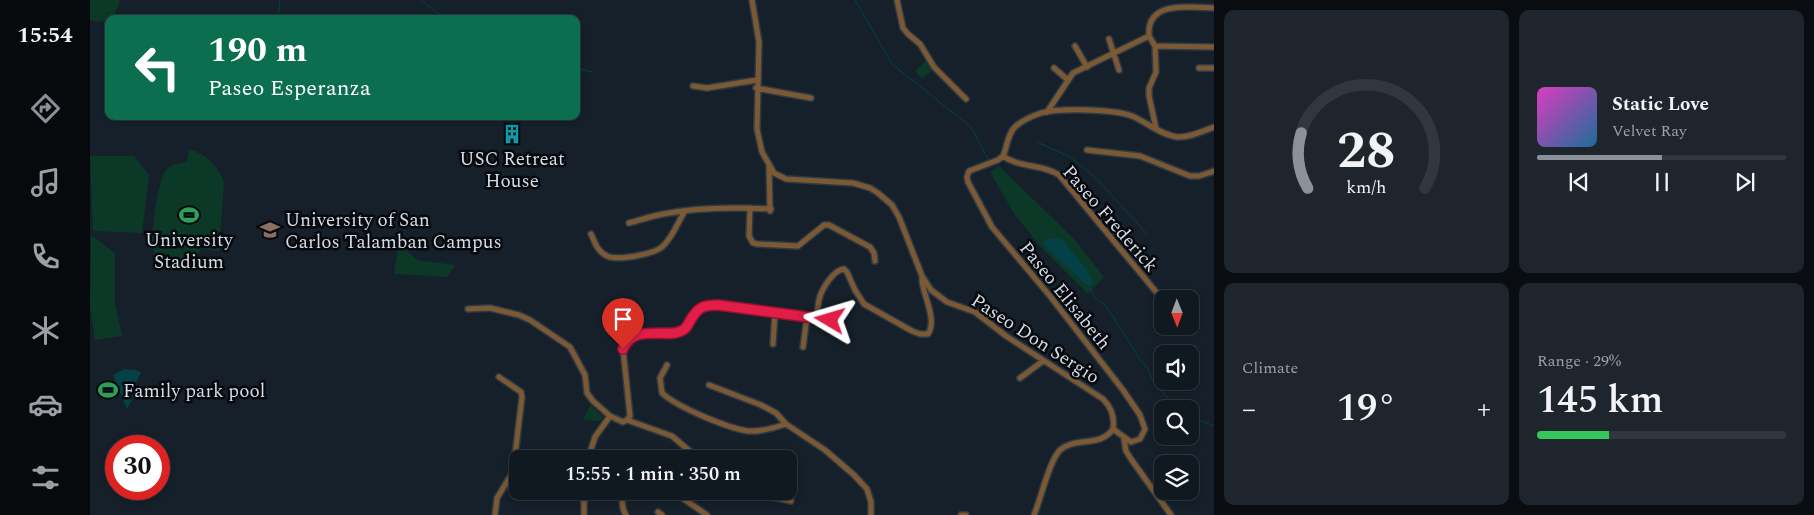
<!DOCTYPE html>
<html lang="en">
<head>
<meta charset="utf-8">
<style>
  body { margin:0; font-family:Spectral,serif; background:#1e252d; color:#f1f3f6; height:100vh; display:flex; flex-direction:column; font-size:19px; white-space:nowrap }
  * { box-sizing:border-box; margin:0 }
  p { font-size:16px; color:#9ca0a5 }
  .icon { flex:none; width:28px; height:28px; fill:none; stroke:currentColor; stroke-width:2; stroke-linecap:round; stroke-linejoin:round }
  .map { position:relative; flex:1; overflow:hidden }
  .drawer { display:flex; flex-direction:column; gap:10px; padding:10px; background:#090d12; width:600px }
  .drawer>* { flex:none }
  .hud { position:absolute; left:15px; top:15px; width:475px; height:105px; border-radius:10px; box-shadow:0 2px 8px #0003,0 0 0 1px #30373e; background:#0b6e4f; color:#fff; overflow:hidden }
  .needle { width:32px; rotate:179deg }
  .tools { position:absolute; left:1064px; top:290px; display:grid; gap:10px }
  .tools a { display:grid; place-items:center; width:45px; height:45px; border-radius:10px; background:#101820; box-shadow:0 2px 8px #0003,0 0 0 1px #30373e; font-size:25px }
  .speed { position:absolute; left:15px; top:435px; display:flex; gap:10px; font-size:25px; font-weight:700; text-align:center }
  .speed>* { display:grid; place-content:center; width:65px; height:65px; border-radius:50%; background:#101820; box-shadow:0 2px 8px #0003,0 0 0 1px #30373e; line-height:1 }
  .speed .limit { border:8px solid #d22; background:#fff; color:#111 }
  .pin { position:absolute; display:grid; place-items:center; width:42px; height:42px; color:#fff; margin:-51px -21px; border-radius:50% 50% 50% 0; rotate:-45deg; box-shadow:0 0 5px #0007 }
  .pin .icon { rotate:45deg }
  .me { position:absolute; width:55px; margin:-28px; rotate:277deg; stroke-linejoin:round; filter:drop-shadow(0 0 4px #0008) }
  .turn { display:flex; align-items:center; gap:18px; height:105px; padding:0 20px; font-size:22px }
  .turn .icon { width:65px; height:65px; stroke-width:2.5 }
  .turn b { display:block; font-size:35px; line-height:42px }
  .big { font-size:38px; font-weight:600; line-height:1.1 }
  .drawer .tile { flex:1; display:flex; flex-direction:column; justify-content:center; gap:8px; min-width:0; padding:0 18px; border-radius:10px; background:#1e252d }
  .drawer .dial { align-items:center; gap:0 }
  .dial svg { height:130px; overflow:visible; fill:none; stroke:#30373e; stroke-width:7; stroke-linecap:round; text-anchor:middle }
  .dial text { fill:#f1f3f6; stroke:none }
  .song { display:flex; align-items:center; gap:15px }
  .cover { width:60px; height:60px; border-radius:8px; background:linear-gradient(135deg,hsl(310 70% 55%),hsl(200 70% 35%)) }
  .played { height:5px; border-radius:2px; background:linear-gradient(90deg,#8c9099 50%,#30373e 50%) }
  .keys { display:flex; justify-content:space-around; direction:ltr }
  .heat { display:flex; justify-content:space-between; align-items:center; font-size:28px; direction:ltr }
  .charge { height:8px; border-radius:4px; background:linear-gradient(90deg,#34c759 29%,#30373e 0) }
  .drawer .tiles { flex:1; display:grid; gap:10px; grid-template-columns:repeat(2,1fr) }
  .trip { position:absolute; left:419px; top:450px; width:288px; height:50px; border-radius:10px; background:#101820; box-shadow:0 2px 8px #0003,0 0 0 1px #30373e; font-weight:600; line-height:50px; text-align:center }
  main { display:flex; flex:1; min-height:0 }
  .tab-bar { display:flex; flex-direction:column; width:90px; justify-content:space-around; align-items:center; background:#060a0d; color:#9ca0a5 }
  .tab-bar .icon { width:35px; height:35px }
  .tab-bar .on { color:#8c9099 }
  .tab-bar b { font-size:22px; color:#f1f3f6 }
  .map>svg:first-child { display:block }
</style>
</head>
<body>
<main>
<nav class="tab-bar">
<b>15:54</b>
<svg class="icon on" aria-label="directions" viewBox="0 0 24 24"><path d="M12 3l9 9-9 9-9-9zM9 14v-3h6M13 9l2 2-2 2"/></svg>
<svg class="icon" aria-label="music" viewBox="0 0 24 24"><path d="M9 18V5l10-2v13"/><circle cx="6" cy="18" r="3"/><circle cx="16" cy="16" r="3"/></svg>
<svg class="icon" aria-label="phone" viewBox="0 0 24 24"><path d="M5 4h4l2 5-3 2q2 4 5 5l2-3 5 2v4C11 20 4 13 5 4z"/></svg>
<svg class="icon" aria-label="climate" viewBox="0 0 24 24"><path d="M12 3v18M4 7l16 10M4 17L20 7"/></svg>
<svg class="icon" aria-label="car" viewBox="0 0 24 24"><path d="M5 17H2v-5l4-1 3-4h7l3 4 3 1v5h-3M9 17h6M6 11h13"/><circle cx="7" cy="17" r="2"/><circle cx="17" cy="17" r="2"/></svg>
<svg class="icon" aria-label="filters" viewBox="0 0 24 24"><path d="M4 7h16M4 17h16"/><circle cx="9" cy="7" r="2"/><circle cx="15" cy="17" r="2"/></svg>
</nav>
<div class="map">
<svg width="1124" height="515" viewBox="0 0 1124 515">
  <rect width="100%" height="100%" fill="#15202a"/>
  <path fill="#0c3828" d="M0,0h29l1,2 -8,17h-3v2l-10,1 -9,-2z
    M836,61l7,8 -11,10 -7,-8z
    M99,149c17,5 29,16 35,33l-5,69 -18,-2c-10,22 -42,27 -48,0 -3,-11 5,-71 13,-79 6,-6 13,-7 21,-8z
    M0,156h44l15,19 -7,58 -49,-2z
    M909,166l75,73 30,38 -16,17 -48,-48 -25,-31 -24,-41v-3z
    M311,231l3,17 13,12 38,5 -8,12 -53,-3z
    M1,235l24,18v50l7,33 -27,4 -5,-32z
    M500,405l13,12 -3,4 -17,-1z"/>
  <path fill="#044147" d="M962,238c3,0 6,0 8,1 6,2 7,8 11,12 6,7 23,24 21,33l-3,2 -6,-4 -39,-37v-4z
    M34,369l12,1 5,2 -6,13 -3,15 -5,9 -14,-34z"/>
  <g fill="none" stroke-linecap="round" stroke-linejoin="round">
    <path stroke="#044147" stroke-width="1" d="M331,0l24,19
      M765,0l37,64 79,63 18,34
      M188,19l2,-19
      M486,68l16,4
      M947,142l33,15 26,21 51,56
      M999,286l6,12 9,6 8,11 29,46 7,7 3,10 22,26 7,5
      M1100,416l24,10"/>
    <defs>
      <path id="minor" d="M662,0l7,42 -2,87 5,23 12,21 12,6 67,4 17,5 8,5 14,12 7,12 23,59 9,14 16,12 28,10 31,24 97,63c9,9 12,18 10,30
        M807,0l6,28 5,6 12,10 14,23 32,32
        M1059,36c-3,-36 41,-29 65,-28
        M1059,36l6,10 59,1
        M1019,39l10,31
        M985,46l12,21
        M1065,46l1,26 -7,16v8l7,32
        M964,68l14,12
        M1109,68h15
        M603,86l14,2 50,-8
        M666,88l55,10
        M957,112l26,-39 76,-37
        M997,150l53,6 50,20h9l15,-5
        M913,156l-5,4 -29,11 -2,6 1,5 24,45 58,69 73,94 17,25 5,14 -5,10 -9,3 -18,-13
        M913,156c4,-8 4,-20 11,-28 6,-6 18,-12 27,-15 19,-5 72,-4 91,3 14,6 29,19 45,21 12,1 26,-6 37,-10
        M913,156c16,12 40,8 56,19l103,124
        M679,167l1,44
        M660,208l-1,28 4,7 5,1 40,2 26,-21h5l41,22 4,6 1,8
        M539,223c11,-3 23,-7 34,-9 35,-7 72,-7 108,-5
        M501,234c4,9 7,18 16,22 11,5 50,-2 57,-11 9,-9 14,-23 21,-34
        M378,309l22,-1 29,7 11,5 40,27 15,28 2,18 6,8 17,15 13,6 4,-2 45,16 27,23
        M727,317c0,-5 1,-11 2,-17 2,-10 14,-30 25,-31l3,3 8,18 9,14 48,27 8,3h8c10,-15 -6,-40 -6,-55
        M683,344l2,-31
        M713,347l4,-30
        M577,365l-7,13 2,15c15,14 65,35 86,38 13,1 26,-3 38,-7
        M930,378l23,-17
        M619,385l52,20 15,8 10,11 39,26 29,25 13,14 4,13v13
        M537,420l3,-4 -7,-67c11,-27 45,-9 60,-19 4,-2 5,-6 7,-9 8,-14 13,-16 28,-16l112,14
        M1034,439l2,12 5,8 40,56
        M498,459l7,-22 15,-21
        M494,491v24
        M535,491c-4,9 -4,16 1,24
        M582,491l35,24
        M656,491l45,10
        M568,512l4,3
        M405,515l2,-17 16,-26 9,-75 -1,-5 -22,-15
        M871,515h5
        M944,515c7,-16 15,-54 26,-65 16,-14 40,-2 53,-21"/>
    </defs>
    <use href="#minor" stroke="#303a44" stroke-width="8"/>
    <use href="#minor" stroke="#7b5934" stroke-width="5"/>
  </g>
  <g fill="none" stroke-linecap="round" stroke-linejoin="round">
    <defs>
      <path id="route" d="M533,349c11,-27 45,-9 60,-19 4,-2 5,-6 7,-9 8,-14 13,-16 28,-16l112,15"/>
    </defs>
    <use href="#route" stroke="#92132f" stroke-width="12"/>
    <use href="#route" stroke="#e11d48" stroke-width="9"/>
  </g>
  <defs>
    <symbol id="building-bare" viewBox="-9 -9 18 18"><path d="M-4-6H4V6H1V3H-1V6H-4ZM-2.5-4.3h1.7v1.8h-1.7ZM.8-4.3h1.7v1.8H.8ZM-2.5-1h1.7V.8h-1.7ZM.8-1h1.7V.8H.8Z" fill="#0f9aa8" stroke="#06090e" stroke-width="2.5" paint-order="stroke"/></symbol>
    <symbol id="stadium-bare" viewBox="-9 -9 18 18"><path d="M0-5a6.5 5 0 1 0 0 10a6.5 5 0 1 0 0-10ZM-3.5-1.8h7v3.6h-7Z" fill="#2e9e5b" stroke="#06090e" stroke-width="2.5" paint-order="stroke"/></symbol>
    <symbol id="university-bare" viewBox="-9 -9 18 18"><path d="M0-5L7-2L0 1L-7-2ZM-4 1L0 2.5L4 1V4Q0 6-4 4Z" fill="#8d6e63" stroke="#06090e" stroke-width="2.5" paint-order="stroke"/></symbol>
  </defs>
  <g fill-rule="evenodd">
    <use href="#building-bare" x="408" y="120" width="28" height="28"/>
    <use href="#stadium-bare" x="85" y="201" width="28" height="28"/>
    <use href="#university-bare" x="166" y="216" width="28" height="28"/>
    <use href="#stadium-bare" x="4" y="376" width="28" height="28"/>
  </g>
  <g text-anchor="middle" stroke-width="5" stroke-linejoin="round" paint-order="stroke">
    <g font-size="19" fill="#d4dbe2" stroke="#06090e">
      <text x="422" y="165">USC Retreat<tspan x="422" dy="22">House</tspan></text>
      <text x="195" y="226" text-anchor="start">University of San<tspan x="195" dy="22">Carlos Talamban Campus</tspan></text>
      <text x="99" y="246">University<tspan x="99" dy="22">Stadium</tspan></text>
      <text x="33" y="397" text-anchor="start">Family park pool</text>
    </g>
    <g font-size="19" fill="#d4dbe2" stroke="#06090e">
      <text transform="translate(1021 218) rotate(49)" y="7">Paseo Frederick</text>
      <text transform="translate(976 295) rotate(51)" y="7">Paseo Elisabeth</text>
      <text transform="translate(946 338) rotate(33)" y="7">Paseo Don Sergio</text>
    </g>
  </g>
</svg>
<div class="tools">
<a><svg class="needle" viewBox="-14 -14 28 28"><path d="M0-13l5 13h-10z" fill="#e53935"/><path d="M0 13l5-13h-10z" fill="#9ca0a5"/></svg></a>
<a><svg class="icon" aria-label="sound" viewBox="0 0 24 24"><path d="M4 9h4l5-4v14l-5-4H4zM17 9q2 3 0 6"/></svg></a>
<a><svg class="icon" aria-label="search" viewBox="0 0 24 24"><circle cx="10" cy="10" r="6"/><path d="M15 15l6 6"/></svg></a>
<a><svg class="icon" aria-label="layers" viewBox="0 0 24 24"><path d="M12 4l9 5-9 5-9-5zM3 14l9 5 9-5"/></svg></a>
</div>
<div class="speed"><div class="limit">30</div></div>
<div class="pin" style="left:533px;top:349px;background:#d93025"><svg class="icon" aria-label="arrive" viewBox="0 0 24 24"><path d="M6 21V4h12l-3 4 3 4H6"/></svg></div>
<svg class="me" style="left:740px;top:320px" viewBox="-20 -20 40 40"><path d="M0-17L14 15 0 8-14 15z" fill="#e11d48" stroke="#fff" stroke-width="4"/></svg>
<div class="trip">15:55 · 1 min · 350 m</div>
<div class="hud">
<div class="turn"><svg class="icon" aria-label="left" viewBox="0 0 24 24"><path d="M17 20v-9H6M10 6l-5 5 5 5"/></svg><div><b>190 m</b>Paseo Esperanza</div></div>
</div>
</div>
<section class="drawer">
<div class="tiles">
<div class="tile dial"><svg viewBox="0 0 100 80">
<path d="M14 69A42 42 0 1 1 86 69"/>
<path d="M14 69A42 42 0 0 1 10 35" stroke="#8c9099"/>
<text x="50" y="56" font-size="32" font-weight="700">28</text>
<text x="50" y="72" font-size="11">km/h</text>
</svg></div>
<div class="tile">
<div class="song"><i class="cover"></i><div><b>Static Love</b><p>Velvet Ray</p></div></div>
<div class="played"></div>
<div class="keys"><svg class="icon" aria-label="previous" viewBox="0 0 24 24"><path d="M18 5L8 12l10 7zM5 5v14"/></svg><svg class="icon" aria-label="pause" viewBox="0 0 24 24"><path d="M8 5v14M16 5v14"/></svg><svg class="icon" aria-label="next" viewBox="0 0 24 24"><path d="M6 5l10 7-10 7zM19 5v14"/></svg></div>
</div>
<div class="tile"><p>Climate</p>
<div class="heat"><a>−</a><b class="big">19°</b><a>+</a></div>
</div>
<div class="tile"><p>Range · 29%</p><b class="big">145 km</b><div class="charge"></div></div>
</div>
</section>
</main>
</body>
</html>
